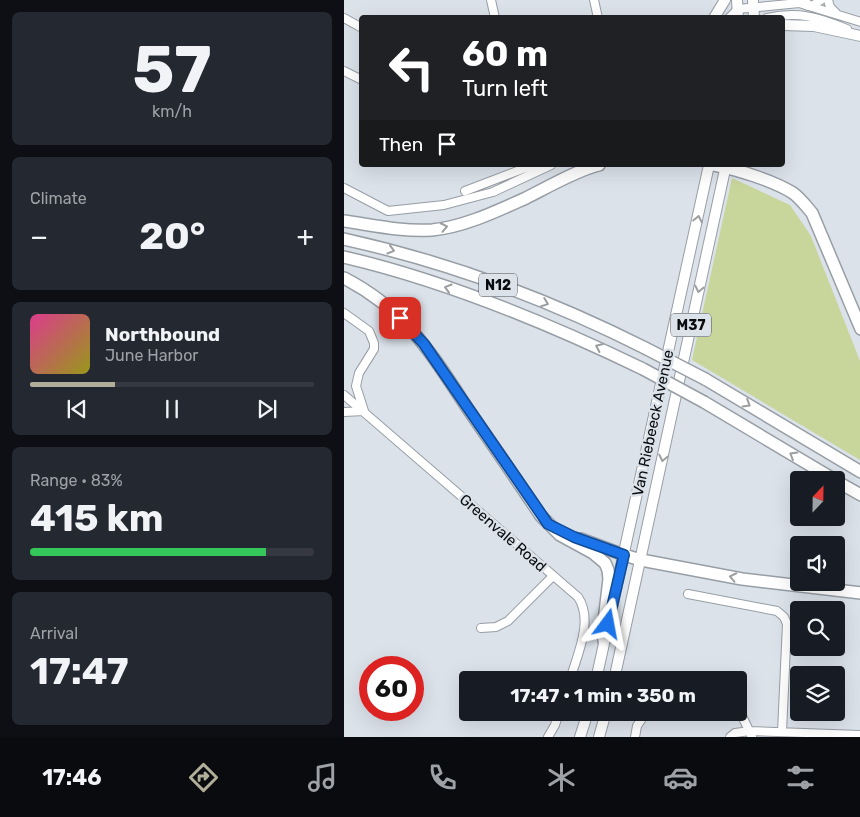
<!DOCTYPE html>
<html lang="en">
<head>
<meta charset="utf-8">
<style>
  body { margin:0; font-family:Rubik,sans-serif; background:#242831; color:#f1f3f6; height:100vh; display:flex; flex-direction:column; font-size:19px; white-space:nowrap }
  * { box-sizing:border-box; margin:0 }
  p { font-size:16px; color:#9ea1a6 }
  .icon { flex:none; width:28px; height:28px; fill:none; stroke:currentColor; stroke-width:2; stroke-linecap:round; stroke-linejoin:round }
  .map { position:relative; flex:1; overflow:hidden }
  .sheet { display:flex; flex-direction:column; gap:12px; padding:12px; background:#0d0f14; width:344px }
  .sheet>* { flex:none }
  .hud { position:absolute; left:15px; top:15px; width:426px; height:152px; border-radius:5px; box-shadow:0 5px 20px #0002; background:#202124; color:#fff; overflow:hidden }
  .needle { width:32px; rotate:22deg }
  .controls { position:absolute; left:446px; top:471px; display:grid; gap:10px }
  .controls a { display:grid; place-items:center; width:55px; height:55px; border-radius:5px; background:#171b24; box-shadow:0 5px 20px #0002; font-size:25px }
  .speed { position:absolute; left:15px; top:656px; display:flex; gap:10px; font-size:25px; font-weight:700; text-align:center }
  .speed>* { display:grid; place-content:center; width:65px; height:65px; border-radius:50%; background:#171b24; box-shadow:0 5px 20px #0002; line-height:1 }
  .speed .limit { border:8px solid #d22; background:#fff; color:#111 }
  .pin { position:absolute; display:grid; place-items:center; width:42px; height:42px; color:#fff; margin:-21px; border-radius:10px; box-shadow:0 2px 8px #0006 }
  .me { position:absolute; width:55px; margin:-28px; rotate:13deg; stroke-linejoin:round; filter:drop-shadow(0 0 4px #0008) }
  .turn { display:flex; align-items:center; gap:18px; height:105px; padding:0 20px; font-size:22px }
  .turn .icon { width:65px; height:65px; stroke-width:2.5 }
  .turn b { display:block; font-size:35px; line-height:42px }
  .then { display:flex; align-items:center; height:48px; padding:0 20px; background:#0003; gap:10px; font-size:19px }
  .big { font-size:38px; font-weight:700; line-height:1.1 }
  .sheet .tile { flex:1; display:flex; flex-direction:column; justify-content:center; gap:8px; min-width:0; padding:0 18px; border-radius:8px; background:#242831 }
  .sheet .dial { align-items:center; gap:0 }
  .dial b { font-size:65px; line-height:1 }
  .song { display:flex; align-items:center; gap:15px }
  .cover { width:60px; height:60px; border-radius:8px; background:linear-gradient(135deg,hsl(330 70% 55%),hsl(60 70% 35%)) }
  .played { height:5px; border-radius:2px; background:linear-gradient(90deg,#b1af99 30%,#363941 30%) }
  .keys { display:flex; justify-content:space-around; direction:ltr }
  .heat { display:flex; justify-content:space-between; align-items:center; font-size:28px; direction:ltr }
  .charge { height:8px; border-radius:4px; background:linear-gradient(90deg,#34c759 83%,#363941 0) }
  .trip { position:absolute; left:115px; top:671px; width:288px; height:50px; border-radius:5px; background:#171b24; box-shadow:0 5px 20px #0002; font-weight:700; line-height:50px; text-align:center }
  .dock { display:flex; height:80px; justify-content:space-around; align-items:center; background:#090b0e; color:#9ea1a6 }
  .dock .icon { width:35px; height:35px }
  .dock .selected { color:#b1af99 }
  .dock b { font-size:22px; color:#f1f3f6 }
  main { display:flex; flex:1; min-height:0 }
  .map>svg:first-child { display:block }
</style>
</head>
<body>
<main>
<section class="sheet">
<div class="tile dial"><b>57</b><p>km/h</p></div>
<div class="tile"><p>Climate</p>
<div class="heat"><a>−</a><b class="big">20°</b><a>+</a></div>
</div>
<div class="tile">
<div class="song"><i class="cover"></i><div><b>Northbound</b><p>June Harbor</p></div></div>
<div class="played"></div>
<div class="keys"><svg class="icon" aria-label="previous" viewBox="0 0 24 24"><path d="M18 5L8 12l10 7zM5 5v14"/></svg><svg class="icon" aria-label="pause" viewBox="0 0 24 24"><path d="M8 5v14M16 5v14"/></svg><svg class="icon" aria-label="next" viewBox="0 0 24 24"><path d="M6 5l10 7-10 7zM19 5v14"/></svg></div>
</div>
<div class="tile"><p>Range · 83%</p><b class="big">415 km</b><div class="charge"></div></div>
<div class="tile"><p>Arrival</p><b class="big">17:47</b></div>
</section>
<div class="map">
<svg width="517" height="737" viewBox="0 0 517 737">
  <rect width="100%" height="100%" fill="#dbe2ea"/>
  <path fill="#c8d59b" d="M388,178l58,27 21,31 49,125v99l-168,-100z"/>
  <g fill="none" stroke-linecap="round" stroke-linejoin="round">
    <defs>
      <path id="minor" d="M147,0l4,18
        M250,0l4,18
        M484,0l2,7 6,6
        M468,6l9,-6
        M0,18l18,10
        M385,18l9,-9 61,-6 62,19
        M423,18c31,-7 51,-1 80,11
        M0,71l18,9
        M0,188l44,23 56,-6 49,-13 58,-27
        M121,191l68,-26
        M0,313l25,18 5,12v6l-15,24 -3,13 8,25
        M0,395l234,202c16,24 -1,58 -8,83
        M0,412l20,-1
        M344,594l89,17 7,6 3,7 -5,108
        M137,628l15,-1 12,-6 45,-45
        M393,712l6,6 9,19
        M204,737l7,-12 4,-13
        M291,737l2,-11 9,-14
        M386,737l5,-4 15,-2 111,4"/>
      <path id="major" d="M393,0l1,18
        M409,0l1,18
        M455,0l9,5
        M370,18l11,-18
        M439,25l31,1 47,10
        M252,680l113,-515
        M270,680l112,-515
        M236,737l8,-25
        M255,737l7,-25"/>
      <path id="highway" d="M370,165c22,4 60,16 79,28 7,5 13,13 19,20l49,116
        M0,221c28,4 59,11 88,9 32,-3 65,-19 94,-32 20,-10 53,-29 73,-33
        M0,239c104,23 206,61 301,109
        M0,257c103,24 204,66 299,112
        M0,278c62,32 87,75 124,131 24,35 49,71 73,107l19,19 33,18 12,10 3,7 1,9 -6,50 1,12
        M361,379l156,93
        M360,402l131,78
        M492,481l25,14
        M237,539l43,16 17,5 101,19 119,14"/>
    </defs>
    <use href="#minor" stroke="#979ea5" stroke-width="10"/>
    <use href="#major" stroke="#979ea5" stroke-width="12"/>
    <use href="#highway" stroke="#979ea5" stroke-width="14"/>
    <use href="#minor" stroke="#fff" stroke-width="8"/>
    <use href="#major" stroke="#fff" stroke-width="10"/>
    <use href="#highway" stroke="#fff" stroke-width="11"/>
    <defs>
      <path id="highway-bridge" d="M301,348l60,31
        M299,369l61,33"/>
    </defs>
    <use href="#highway-bridge" stroke="#979ea5" stroke-width="14" stroke-linecap="butt"/>
    <use href="#highway-bridge" stroke="#fff" stroke-width="11"/>
  </g>
  <defs><path id="oneway-chevron" d="M-2-3.5L2.5 0L-2 3.5" fill="none" stroke-width="1.6" stroke-linecap="round" stroke-linejoin="round" transform="scale(1.25)"/></defs>
  <g stroke="#9d9e9f">
    <use href="#oneway-chevron" transform="translate(354 219) rotate(-78)"/>
    <use href="#oneway-chevron" transform="translate(100 227) rotate(-12)"/>
    <use href="#oneway-chevron" transform="translate(47 250) rotate(17)"/>
    <use href="#oneway-chevron" transform="translate(104 288) rotate(-163)"/>
    <use href="#oneway-chevron" transform="translate(355 289) rotate(102)"/>
    <use href="#oneway-chevron" transform="translate(201 303) rotate(21)"/>
    <use href="#oneway-chevron" transform="translate(255 347) rotate(-155)"/>
    <use href="#oneway-chevron" transform="translate(403 404) rotate(31)"/>
    <use href="#oneway-chevron" transform="translate(449 455) rotate(-149)"/>
    <use href="#oneway-chevron" transform="translate(319 458) rotate(102)"/>
    <use href="#oneway-chevron" transform="translate(389 577) rotate(-168)"/>
  </g>
  <g fill="none" stroke-linecap="round" stroke-linejoin="round">
    <defs>
      <path id="route" d="M56,318l24,26 124,180 26,13 50,18 -16,69"/>
    </defs>
    <use href="#route" stroke="#114b97" stroke-width="12"/>
    <use href="#route" stroke="#1a73e8" stroke-width="9"/>
  </g>
  <g text-anchor="middle" stroke-width="5" stroke-linejoin="round" paint-order="stroke">
    <g fill="#dbe2ea" stroke="#494c51" stroke-width="1">
      <rect x="135" y="273.5" width="38" height="23" rx="4"/>
      <rect x="327" y="313.5" width="40" height="23" rx="4"/>
    </g>
    <g font-size="14" font-weight="bold" fill="#0a0c0f">
      <text x="154" y="290">N12</text>
      <text x="347" y="330">M37</text>
    </g>
    <g font-size="15" fill="#0a0c0f" stroke="#dbe2ea">
      <text transform="translate(309 423) rotate(-78)" y="5">Van Riebeeck Avenue</text>
      <text transform="translate(159 533) rotate(41)" y="5">Greenvale Road</text>
    </g>
  </g>
</svg>
<div class="controls">
<a><svg class="needle" viewBox="-14 -14 28 28"><path d="M0-13l5 13h-10z" fill="#e53935"/><path d="M0 13l5-13h-10z" fill="#9ea1a6"/></svg></a>
<a><svg class="icon" aria-label="sound" viewBox="0 0 24 24"><path d="M4 9h4l5-4v14l-5-4H4zM17 9q2 3 0 6"/></svg></a>
<a><svg class="icon" aria-label="search" viewBox="0 0 24 24"><circle cx="10" cy="10" r="6"/><path d="M15 15l6 6"/></svg></a>
<a><svg class="icon" aria-label="layers" viewBox="0 0 24 24"><path d="M12 4l9 5-9 5-9-5zM3 14l9 5 9-5"/></svg></a>
</div>
<div class="speed"><div class="limit">60</div></div>
<div class="pin" style="left:56px;top:318px;background:#d93025"><svg class="icon" aria-label="arrive" viewBox="0 0 24 24"><path d="M6 21V4h12l-3 4 3 4H6"/></svg></div>
<svg class="me" style="left:264px;top:624px" viewBox="-20 -20 40 40"><path d="M0-17L14 15 0 8-14 15z" fill="#1a73e8" stroke="#fff" stroke-width="4"/></svg>
<div class="trip">17:47 · 1 min · 350 m</div>
<div class="hud">
<div class="turn"><svg class="icon" aria-label="left" viewBox="0 0 24 24"><path d="M17 20v-9H6M10 6l-5 5 5 5"/></svg><div><b>60 m</b>Turn left</div></div>
<div class="then">Then<svg class="icon" aria-label="arrive" viewBox="0 0 24 24"><path d="M6 21V4h12l-3 4 3 4H6"/></svg></div>
</div>
</div>
</main>
<nav class="dock">
<b>17:46</b>
<svg class="icon selected" aria-label="directions" viewBox="0 0 24 24"><path d="M12 3l9 9-9 9-9-9zM9 14v-3h6M13 9l2 2-2 2"/></svg>
<svg class="icon" aria-label="music" viewBox="0 0 24 24"><path d="M9 18V5l10-2v13"/><circle cx="6" cy="18" r="3"/><circle cx="16" cy="16" r="3"/></svg>
<svg class="icon" aria-label="phone" viewBox="0 0 24 24"><path d="M5 4h4l2 5-3 2q2 4 5 5l2-3 5 2v4C11 20 4 13 5 4z"/></svg>
<svg class="icon" aria-label="climate" viewBox="0 0 24 24"><path d="M12 3v18M4 7l16 10M4 17L20 7"/></svg>
<svg class="icon" aria-label="car" viewBox="0 0 24 24"><path d="M5 17H2v-5l4-1 3-4h7l3 4 3 1v5h-3M9 17h6M6 11h13"/><circle cx="7" cy="17" r="2"/><circle cx="17" cy="17" r="2"/></svg>
<svg class="icon" aria-label="filters" viewBox="0 0 24 24"><path d="M4 7h16M4 17h16"/><circle cx="9" cy="7" r="2"/><circle cx="15" cy="17" r="2"/></svg>
</nav>
</body>
</html>
